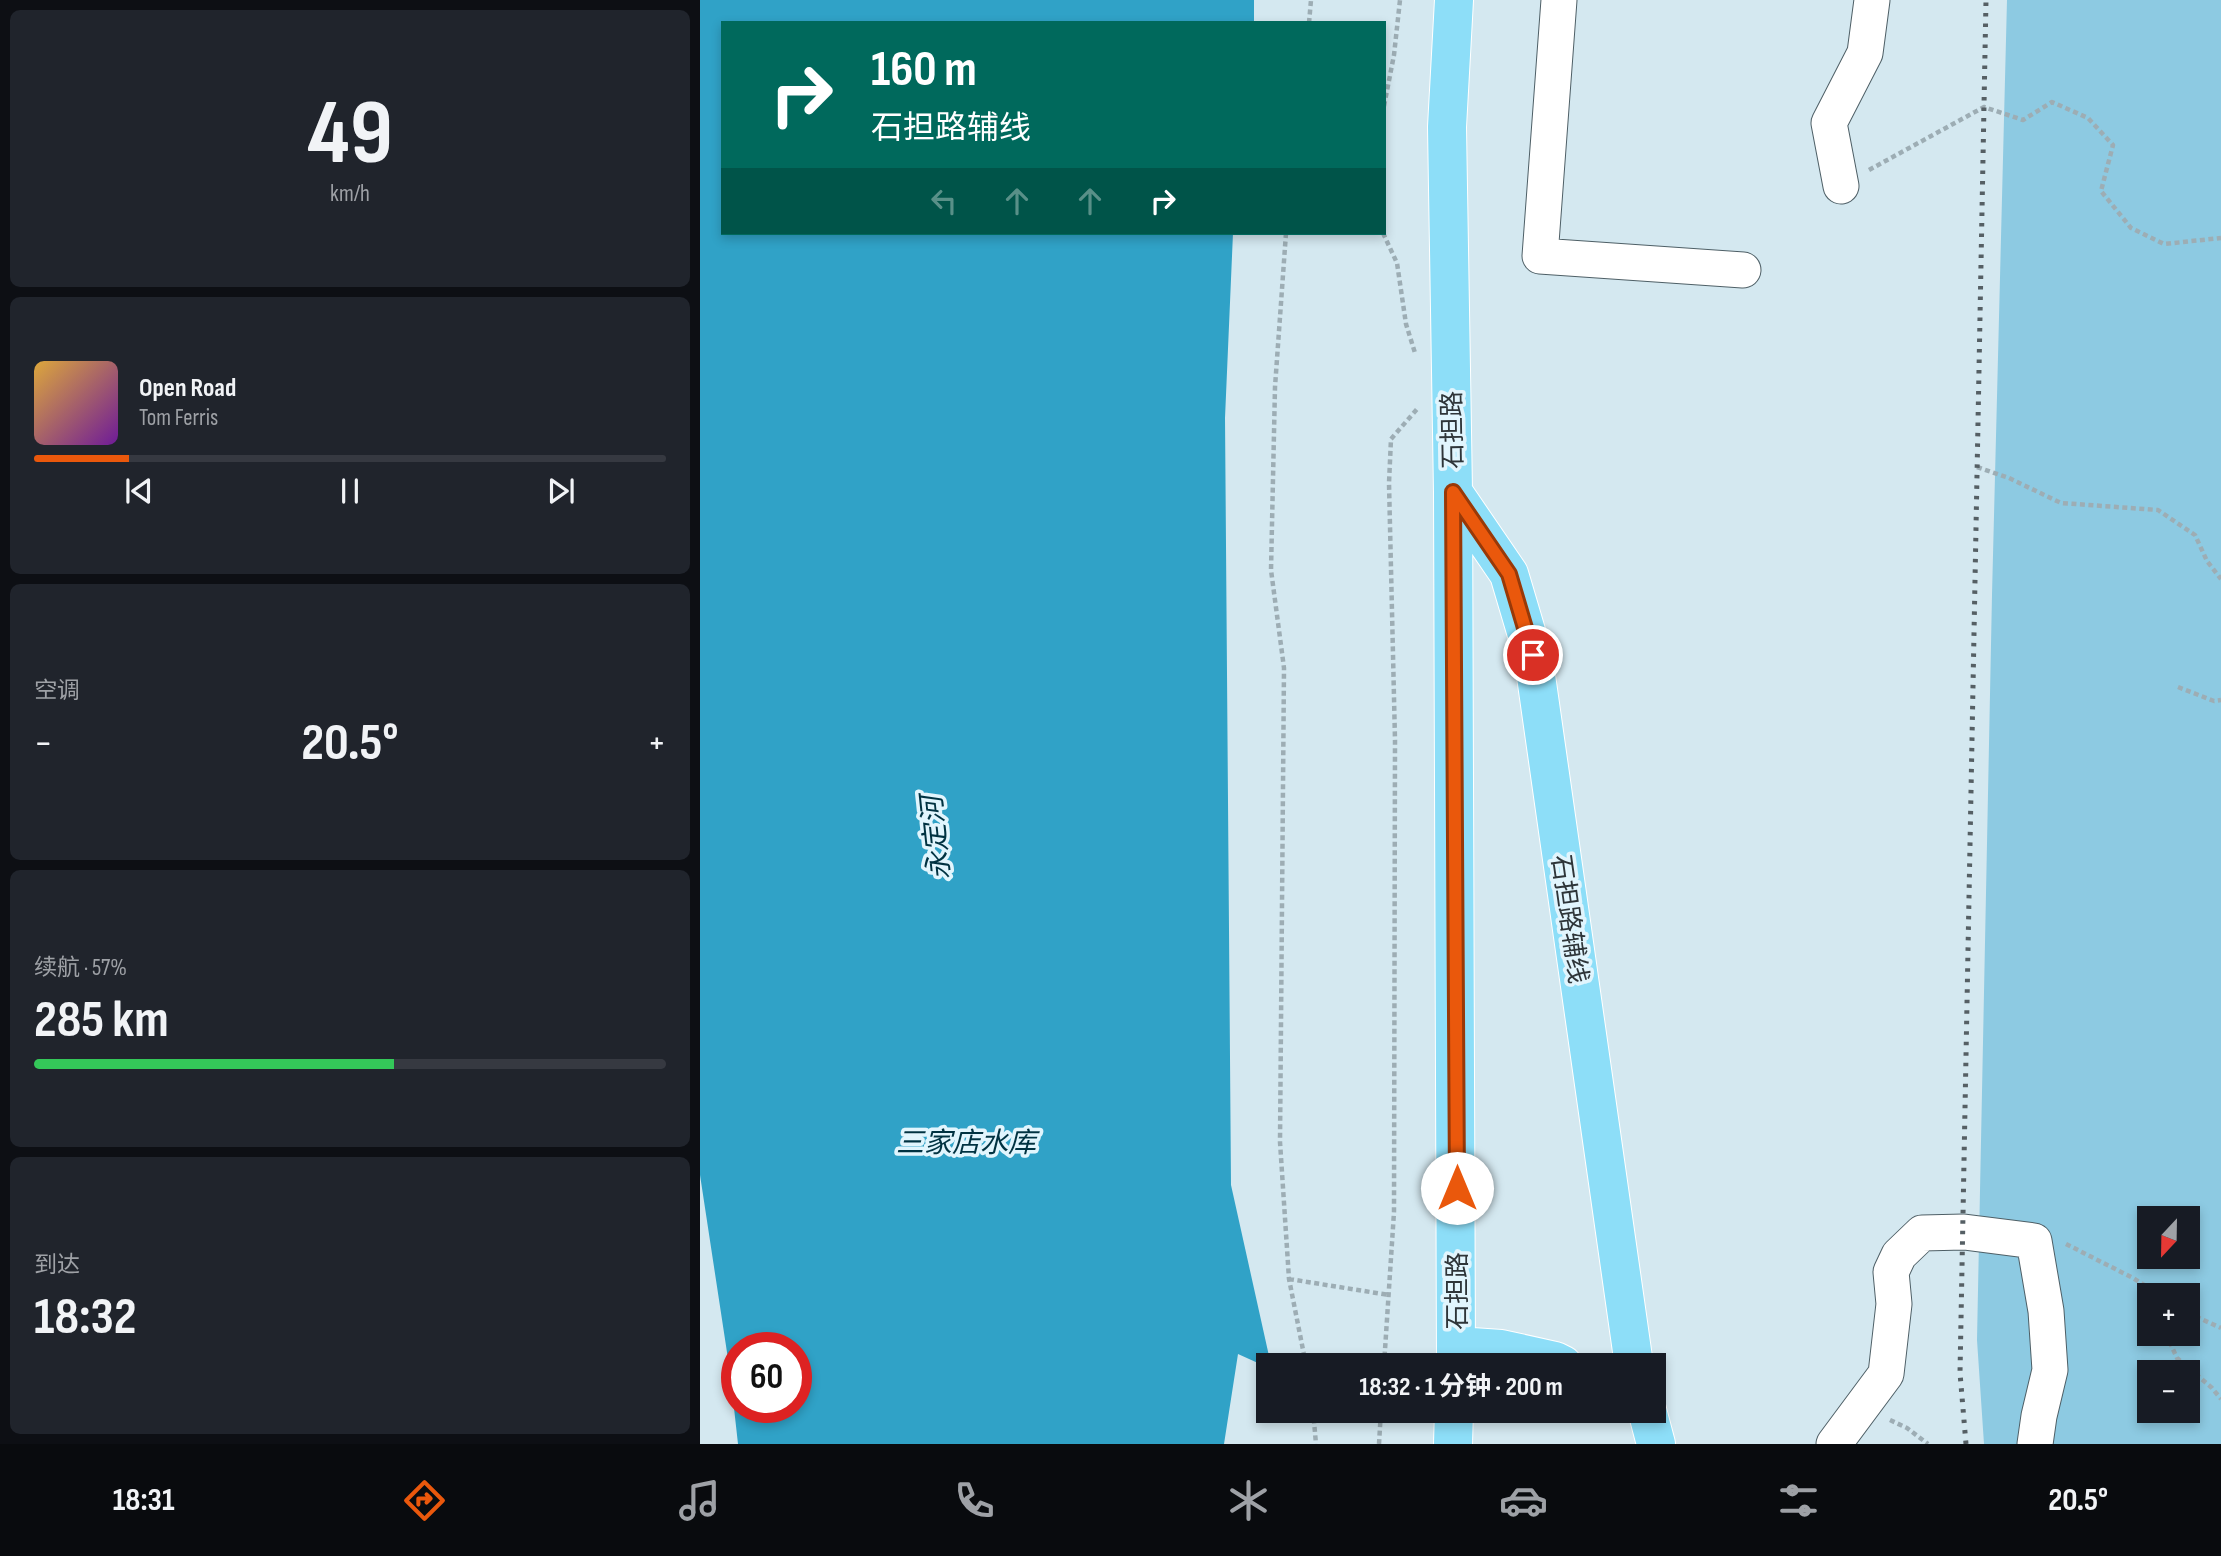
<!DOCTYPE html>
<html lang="zh">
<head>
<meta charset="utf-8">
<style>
  body { margin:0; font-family:"Sofia Sans Condensed","Noto Sans SC",sans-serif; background:#20242c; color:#f1f3f6; height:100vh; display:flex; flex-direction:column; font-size:26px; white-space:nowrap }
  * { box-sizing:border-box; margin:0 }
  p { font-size:23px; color:#9ea1a6 }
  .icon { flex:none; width:38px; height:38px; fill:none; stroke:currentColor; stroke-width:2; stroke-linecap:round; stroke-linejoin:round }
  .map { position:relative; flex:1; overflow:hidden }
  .side { display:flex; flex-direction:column; gap:10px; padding:10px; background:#0d0f14; width:700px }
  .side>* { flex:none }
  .top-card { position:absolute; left:21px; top:21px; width:665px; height:214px; border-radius:0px; box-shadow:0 4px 10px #0003; background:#00695c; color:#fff; overflow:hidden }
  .needle { width:46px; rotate:202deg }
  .tools { position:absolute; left:1437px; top:1206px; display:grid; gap:14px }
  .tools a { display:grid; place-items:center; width:63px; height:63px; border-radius:0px; background:#171b24; box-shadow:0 4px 10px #0003; font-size:35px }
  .speed { position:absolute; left:21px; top:1332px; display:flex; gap:14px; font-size:35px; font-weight:700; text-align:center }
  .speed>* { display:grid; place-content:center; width:91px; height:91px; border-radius:50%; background:#171b24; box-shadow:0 4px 10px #0003; line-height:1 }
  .speed .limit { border:10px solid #d22; background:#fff; color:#111 }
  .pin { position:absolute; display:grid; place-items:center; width:60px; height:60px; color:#fff; margin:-30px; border:4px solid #fff; border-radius:50%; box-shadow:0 2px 7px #0007 }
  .me { position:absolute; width:77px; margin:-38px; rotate:0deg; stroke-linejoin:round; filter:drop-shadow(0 0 5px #0008) }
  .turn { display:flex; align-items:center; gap:24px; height:147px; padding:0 35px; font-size:32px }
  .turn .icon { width:91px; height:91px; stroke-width:2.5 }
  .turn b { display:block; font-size:49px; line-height:60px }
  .lanes { display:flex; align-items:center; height:66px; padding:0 35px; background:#0003; justify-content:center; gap:35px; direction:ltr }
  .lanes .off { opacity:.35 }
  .big { font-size:52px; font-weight:700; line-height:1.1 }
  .side .tile { flex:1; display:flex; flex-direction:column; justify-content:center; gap:10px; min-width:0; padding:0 24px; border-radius:10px; background:#20242c }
  .side .dial { align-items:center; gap:0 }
  .dial b { font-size:91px; line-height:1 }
  .song { display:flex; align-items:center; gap:21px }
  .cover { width:84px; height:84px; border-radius:10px; background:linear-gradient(135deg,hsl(40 70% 55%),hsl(280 70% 35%)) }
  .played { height:7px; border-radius:4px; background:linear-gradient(90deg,#ea580c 15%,#363941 15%) }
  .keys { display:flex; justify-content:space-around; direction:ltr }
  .heat { display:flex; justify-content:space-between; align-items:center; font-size:38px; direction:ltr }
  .charge { height:10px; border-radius:5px; background:linear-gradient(90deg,#34c759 57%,#363941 0) }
  .trip { position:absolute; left:556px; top:1353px; width:410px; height:70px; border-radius:0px; background:#171b24; box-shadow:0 4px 10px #0003; font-weight:700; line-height:70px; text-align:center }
  .menu { display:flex; height:112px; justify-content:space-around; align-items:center; background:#090b0e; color:#9ea1a6 }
  .menu .icon { width:49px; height:49px }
  .menu .current { color:#ea580c }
  .menu b { font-size:32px; color:#f1f3f6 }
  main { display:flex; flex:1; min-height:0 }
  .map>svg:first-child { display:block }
</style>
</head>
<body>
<main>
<section class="side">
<div class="tile dial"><b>49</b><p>km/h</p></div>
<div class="tile">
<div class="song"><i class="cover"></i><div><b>Open Road</b><p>Tom Ferris</p></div></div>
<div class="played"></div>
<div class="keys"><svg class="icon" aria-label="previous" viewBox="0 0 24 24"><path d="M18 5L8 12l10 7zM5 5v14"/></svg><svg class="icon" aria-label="pause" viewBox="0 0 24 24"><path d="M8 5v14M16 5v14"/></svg><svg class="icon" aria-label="next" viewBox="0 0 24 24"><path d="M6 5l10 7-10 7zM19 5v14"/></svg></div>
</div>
<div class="tile"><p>空调</p>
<div class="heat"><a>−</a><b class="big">20.5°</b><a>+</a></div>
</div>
<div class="tile"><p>续航 · 57%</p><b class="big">285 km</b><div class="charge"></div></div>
<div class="tile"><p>到达</p><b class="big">18:32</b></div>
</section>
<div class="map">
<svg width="1521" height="1444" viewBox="0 0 1521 1444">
  <rect width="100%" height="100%" fill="#d4e8f0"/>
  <path fill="#8dcae2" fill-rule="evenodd" d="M1307,0h214v1444h-237l-7,-104 15,-745zM1449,1218h39v38h-39zM1449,1295h39v39h-39zM1449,1372h39v38h-39z"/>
  <path fill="#30a2c7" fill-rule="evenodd" d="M0,0h554v23h-531v210h510l-8,185 6,767 40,180 -2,3 -31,-14 -14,90h-486l-8,-72 -30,-197zM37,1348h59v59h-59z"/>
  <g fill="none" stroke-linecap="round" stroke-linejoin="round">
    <defs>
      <path id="minor" d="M859,0l-19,256 203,14
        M1141,186l-12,-63 36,-70 7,-53
        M1134,1444l52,-70 8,-70 -3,-32 8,-17 23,-22 42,-1 70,9 12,70 4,59 -11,46 -4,28"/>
      <path id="major" d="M754,0l-7,127 6,365 3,873
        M753,492l56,82 24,81 101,710
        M757,1346l44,3 54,12 8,4
        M947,1410l9,34
        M753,1444l1,-34"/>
    </defs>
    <use href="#minor" stroke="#4e5f66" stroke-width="37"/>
    <use href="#major" stroke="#fff" stroke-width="40"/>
    <path stroke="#9dadb4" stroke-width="4.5" stroke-dasharray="5 3.5" stroke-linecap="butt" d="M609,23l2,-23
      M684,106l10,-51 6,-55
      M1169,170l115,-63 39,13 29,-18 36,16 25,27 -12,46 30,37 33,16 57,-6
      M586,233l-11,154 -4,183 13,98 -4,474 9,137 17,86
      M683,233l14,30 9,61 9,29
      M1277,467l32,11 52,25 97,7 37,25 12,26 14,18
      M1478,687l36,14 7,-1
      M1366,1244l67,34 27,17
      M589,1279l100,16
      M1488,1313l33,15
      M1466,1334l11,24 35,30 9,11
      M684,1365l10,-153 1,-472 -6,-257 2,-44 27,-31
      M613,1410l3,34
      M1190,1420l17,8 21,16
      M679,1444l2,-34"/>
    <use href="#minor" stroke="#fff" stroke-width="35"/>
    <use href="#major" stroke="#8ddef8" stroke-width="38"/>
    <path stroke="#555f64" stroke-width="5" stroke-dasharray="3.5 7" stroke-linecap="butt" d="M1266,1444l-6,-71 26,-1373"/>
  </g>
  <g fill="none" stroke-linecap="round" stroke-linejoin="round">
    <defs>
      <path id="route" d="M757,1188l-4,-696 56,82 24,81"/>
    </defs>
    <use href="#route" stroke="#983908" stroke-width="18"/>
    <use href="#route" stroke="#ea580c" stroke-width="12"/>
  </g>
  <g text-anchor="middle" stroke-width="7" stroke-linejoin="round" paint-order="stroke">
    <g font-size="26" fill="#2e3539" stroke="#e1f5fd">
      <text transform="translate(752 430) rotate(-91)" y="9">石担路</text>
      <text transform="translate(870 919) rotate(82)" y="9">石担路辅线</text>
      <text transform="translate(757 1291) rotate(-90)" y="9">石担路</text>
    </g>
    <g font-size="28" font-style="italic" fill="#003241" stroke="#e1f5fd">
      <text transform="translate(235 838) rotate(-96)" y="10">永定河</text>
      <text x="266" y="1152">三家店水库</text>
    </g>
  </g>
</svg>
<div class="tools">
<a><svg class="needle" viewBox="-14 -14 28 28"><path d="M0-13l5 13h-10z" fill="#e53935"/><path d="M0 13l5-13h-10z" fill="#9ea1a6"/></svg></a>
<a>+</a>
<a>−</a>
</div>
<div class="speed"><div class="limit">60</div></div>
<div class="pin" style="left:833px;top:655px;background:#d93025"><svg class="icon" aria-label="arrive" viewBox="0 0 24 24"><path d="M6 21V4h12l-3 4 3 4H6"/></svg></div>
<svg class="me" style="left:757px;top:1188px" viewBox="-20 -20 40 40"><circle r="19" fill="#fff"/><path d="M0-13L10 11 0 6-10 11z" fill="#ea580c"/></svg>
<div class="trip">18:32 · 1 分钟 · 200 m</div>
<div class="top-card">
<div class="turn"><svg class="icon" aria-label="right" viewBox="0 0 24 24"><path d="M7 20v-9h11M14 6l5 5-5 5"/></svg><div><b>160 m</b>石担路辅线</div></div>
<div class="lanes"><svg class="icon off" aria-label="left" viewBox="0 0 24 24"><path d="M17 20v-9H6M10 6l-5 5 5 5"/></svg><svg class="icon off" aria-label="ahead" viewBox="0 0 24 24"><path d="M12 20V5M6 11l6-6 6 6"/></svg><svg class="icon off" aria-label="ahead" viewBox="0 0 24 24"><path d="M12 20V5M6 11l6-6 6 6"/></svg><svg class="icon" aria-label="right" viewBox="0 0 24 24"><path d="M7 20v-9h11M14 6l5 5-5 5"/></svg></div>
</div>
</div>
</main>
<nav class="menu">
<b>18:31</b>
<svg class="icon current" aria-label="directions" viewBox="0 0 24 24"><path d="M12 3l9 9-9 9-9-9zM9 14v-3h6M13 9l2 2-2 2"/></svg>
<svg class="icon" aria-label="music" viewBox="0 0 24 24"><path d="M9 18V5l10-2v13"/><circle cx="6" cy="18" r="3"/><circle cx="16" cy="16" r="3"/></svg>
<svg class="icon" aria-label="phone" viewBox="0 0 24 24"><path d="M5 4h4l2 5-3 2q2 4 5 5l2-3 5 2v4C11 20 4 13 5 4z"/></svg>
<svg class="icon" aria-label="climate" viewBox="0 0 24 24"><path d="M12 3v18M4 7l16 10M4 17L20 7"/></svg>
<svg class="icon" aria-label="car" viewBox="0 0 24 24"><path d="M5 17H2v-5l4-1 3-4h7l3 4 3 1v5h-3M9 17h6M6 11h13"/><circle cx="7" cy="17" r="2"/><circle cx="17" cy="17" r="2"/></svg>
<svg class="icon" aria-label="filters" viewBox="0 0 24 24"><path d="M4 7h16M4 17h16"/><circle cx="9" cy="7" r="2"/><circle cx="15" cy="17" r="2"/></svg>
<b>20.5°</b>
</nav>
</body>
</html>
